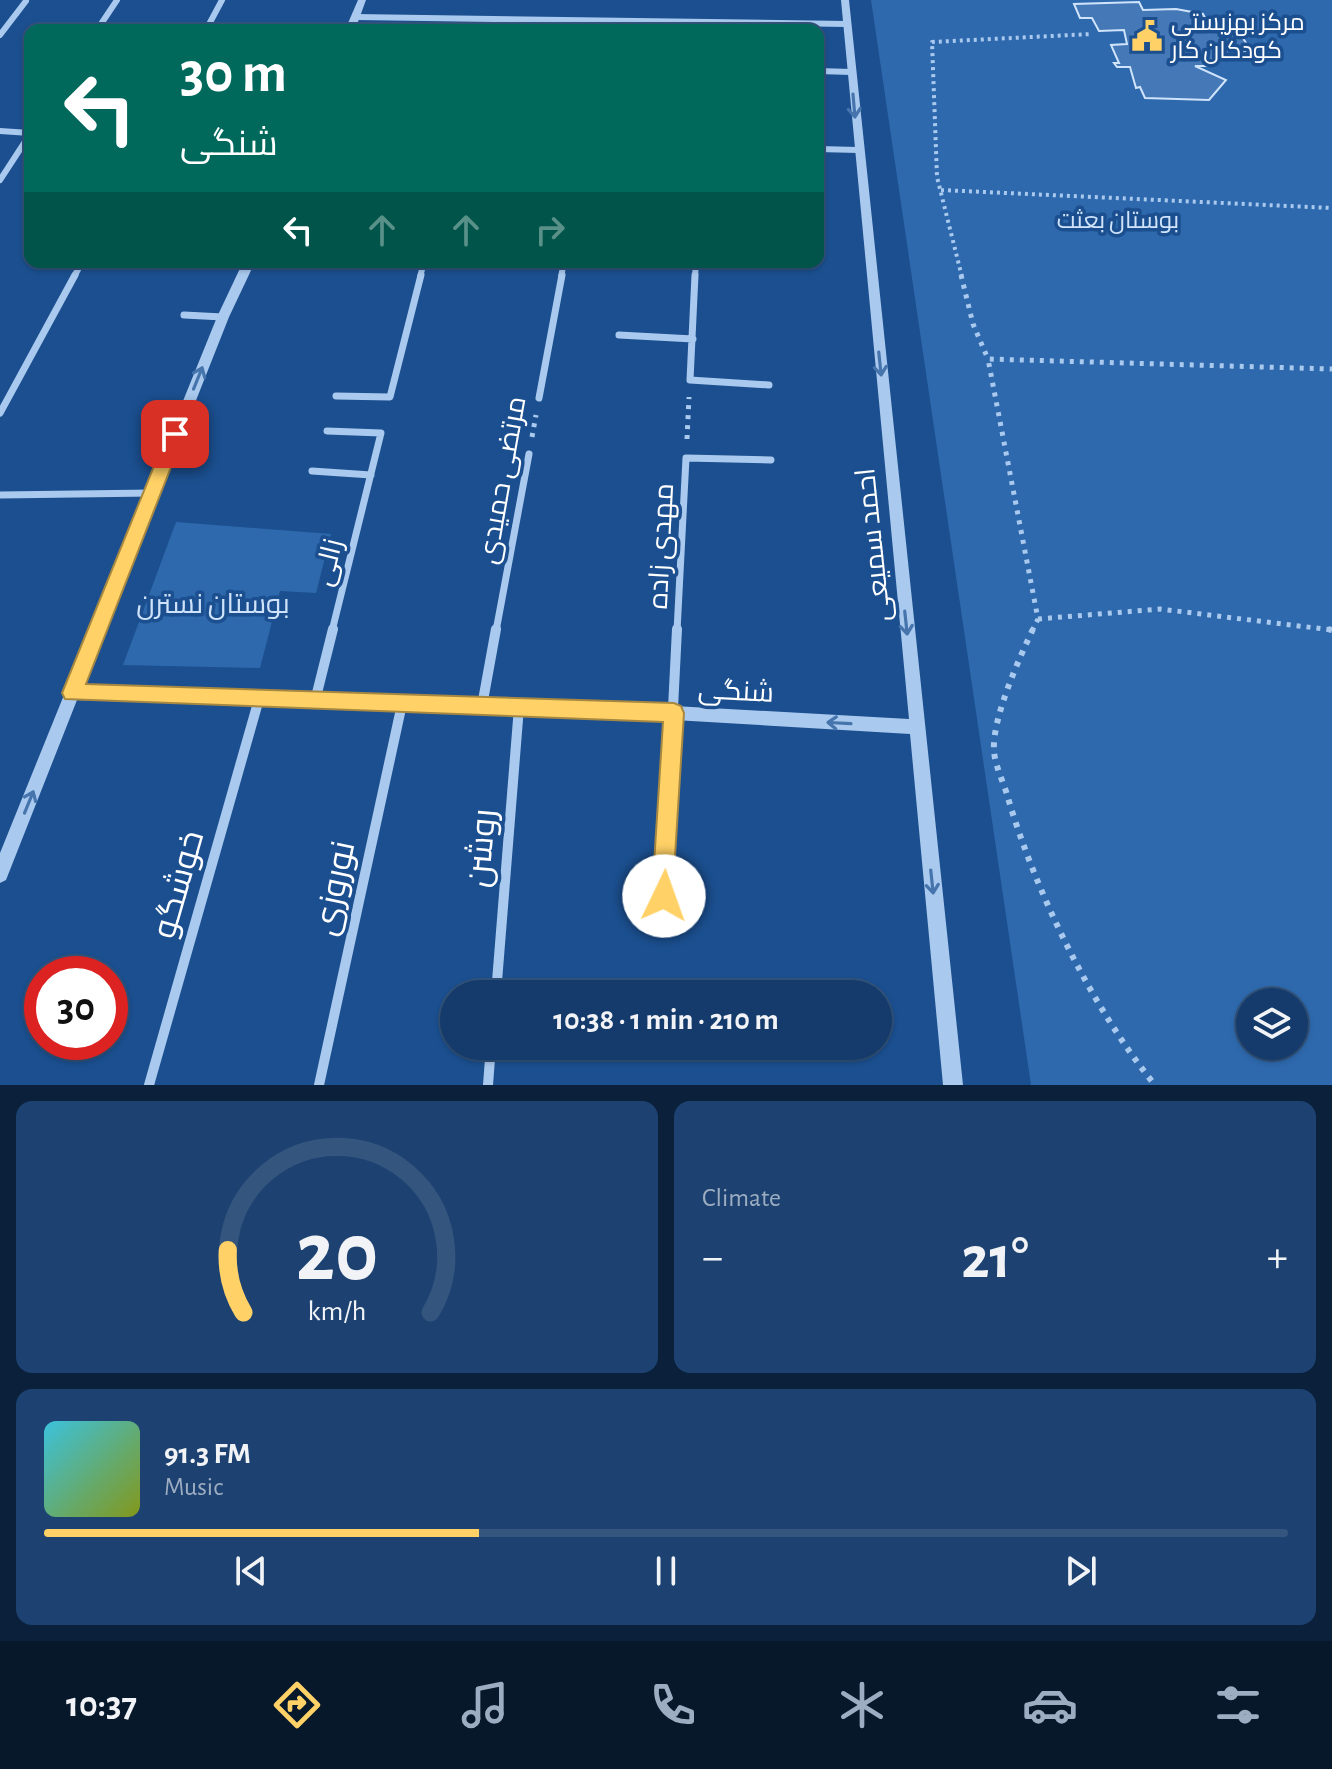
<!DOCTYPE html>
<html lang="en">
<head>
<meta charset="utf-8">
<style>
  body { margin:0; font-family:"Alegreya Sans",Cairo,sans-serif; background:#1d4271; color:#f1f3f6; height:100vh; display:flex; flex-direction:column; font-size:30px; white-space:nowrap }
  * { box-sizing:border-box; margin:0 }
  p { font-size:26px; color:#9dadc1 }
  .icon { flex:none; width:44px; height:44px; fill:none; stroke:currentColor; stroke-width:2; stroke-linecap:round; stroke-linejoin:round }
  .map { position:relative; height:1085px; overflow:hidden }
  .panel { display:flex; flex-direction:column; gap:16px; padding:16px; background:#0b203b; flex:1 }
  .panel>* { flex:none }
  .guide { position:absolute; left:24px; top:24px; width:800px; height:244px; border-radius:16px; box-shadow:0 2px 6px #0004,0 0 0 2px #33557e; background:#00695c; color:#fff; overflow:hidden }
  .fabs { position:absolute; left:1236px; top:988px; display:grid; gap:16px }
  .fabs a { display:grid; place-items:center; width:72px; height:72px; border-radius:50%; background:#143b6b; box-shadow:0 2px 6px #0004,0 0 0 2px #33557e; font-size:40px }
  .speed { position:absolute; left:24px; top:956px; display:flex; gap:16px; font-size:40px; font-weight:700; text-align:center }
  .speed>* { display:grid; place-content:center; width:104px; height:104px; border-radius:50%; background:#143b6b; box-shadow:0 2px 6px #0004,0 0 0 2px #33557e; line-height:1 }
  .speed .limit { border:12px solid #d22; background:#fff; color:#111 }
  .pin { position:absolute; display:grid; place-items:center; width:68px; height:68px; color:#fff; margin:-34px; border-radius:16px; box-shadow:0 4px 12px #0006 }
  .me { position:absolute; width:88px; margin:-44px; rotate:3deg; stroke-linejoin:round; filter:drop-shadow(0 0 6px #0008) }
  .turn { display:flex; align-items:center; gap:28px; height:168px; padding:0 24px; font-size:36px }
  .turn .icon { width:104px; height:104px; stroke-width:2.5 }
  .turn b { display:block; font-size:56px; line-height:68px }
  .lanes { display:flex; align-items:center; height:76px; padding:0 24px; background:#0003; justify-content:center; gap:40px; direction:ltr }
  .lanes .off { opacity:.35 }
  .big { font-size:60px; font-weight:700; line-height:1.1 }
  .panel .tile { flex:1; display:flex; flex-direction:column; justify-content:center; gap:12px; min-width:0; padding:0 28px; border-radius:16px; background:#1d4271 }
  .panel .dial { align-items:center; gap:0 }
  .dial svg { height:208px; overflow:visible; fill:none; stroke:#33557e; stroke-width:7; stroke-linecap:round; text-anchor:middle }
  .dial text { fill:#f1f3f6; stroke:none }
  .song { display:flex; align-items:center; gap:24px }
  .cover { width:96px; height:96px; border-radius:12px; background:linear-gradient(135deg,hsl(190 70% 55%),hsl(70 70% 35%)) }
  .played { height:8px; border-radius:4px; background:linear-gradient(90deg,#ffd166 35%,#33557e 35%) }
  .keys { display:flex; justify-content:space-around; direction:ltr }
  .heat { display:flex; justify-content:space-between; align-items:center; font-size:44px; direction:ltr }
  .panel .tiles { flex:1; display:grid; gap:16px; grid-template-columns:1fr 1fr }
  .tile:last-child { grid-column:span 2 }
  .trip { position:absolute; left:440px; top:980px; width:452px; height:80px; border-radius:40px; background:#143b6b; box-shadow:0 2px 6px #0004,0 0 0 2px #33557e; font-weight:700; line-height:80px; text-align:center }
  .dock { display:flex; height:128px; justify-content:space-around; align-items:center; background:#08182b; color:#9dadc1 }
  .dock .icon { width:56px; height:56px }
  .dock .active { color:#ffd166 }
  .dock b { font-size:36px; color:#f1f3f6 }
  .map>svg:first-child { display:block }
</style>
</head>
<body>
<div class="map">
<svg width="1332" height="1085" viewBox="0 0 1332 1085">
  <rect width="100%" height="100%" fill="#1b4f8f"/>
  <path fill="#2e69ad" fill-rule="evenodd" d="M871,0h461v1085h-301zM1250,1002h44v44h-44z
    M176,522l155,12 -15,59 -36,-2 -20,77 -137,-3z"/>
  <path fill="#4478b7" stroke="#cfe3fa" stroke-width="2" d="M1139,2l4,8 33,-1 27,5 4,8h26l18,29h-26l4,8 -26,1 4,6h-12l31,14 -17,20 -64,-2 -5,-11 -4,1 -6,-21h-13l-3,-4h5l-8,-18 16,-1 -3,-14 -25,1 -7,-13h-12l-6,-14z"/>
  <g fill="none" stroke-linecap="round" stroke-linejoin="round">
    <path stroke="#a9c9ee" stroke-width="4" stroke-dasharray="3 4" stroke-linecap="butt" d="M941,190l391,18
      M962,277l-25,-100 -5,-135 160,-8"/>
    <path stroke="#a9c9ee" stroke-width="5" stroke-dasharray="4 6" stroke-linecap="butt" d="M961,275l12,49 15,35
      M532,437l4,-22
      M687,439l2,-42
      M1038,619l122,-10 172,21
      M1032,631l6,-12 -50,-260 344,10"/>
    <path stroke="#a9c9ee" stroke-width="6" stroke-dasharray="5 7" stroke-linecap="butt" d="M1033,629c-14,30 -41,89 -39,122 1,15 10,32 14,47 28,95 84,210 147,287
      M1328,629l4,1"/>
    <path stroke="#a9c9ee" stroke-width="6" d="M355,17l492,7
      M97,30l20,-30
      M206,30l16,-30
      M0,35l26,-34
      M818,71l33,1
      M0,131l30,2
      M818,149l40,1
      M0,180l30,-46
      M74,277l8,-15
      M420,277l4,-15
      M561,277l3,-15
      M695,277l1,-15"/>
    <path stroke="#a9c9ee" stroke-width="7" d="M695,275l-5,105 79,5
      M184,315l39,2
      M619,335l74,4
      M336,396l54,1 31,-122
      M539,398l23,-123
      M0,413l75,-138
      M327,431l54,2 -49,198
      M312,471l59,4
      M0,495l152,-2
      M496,631l33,-177
      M677,631l9,-173 85,2"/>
    <path stroke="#a9c9ee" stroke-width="10" d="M315,701l18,-72
      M482,706l14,-77
      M662,926l15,-297
      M496,994l23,-287
      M149,1085l110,-386
      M319,1085l83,-381
      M488,1085l3,-39"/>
    <path fill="#a9c9ee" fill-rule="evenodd" d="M358,0h8l-11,30h-10z
      M841,0h8l114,1085h-20l-33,-351 -236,-14 -597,-20 -71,180 -6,3v-30l217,-536 26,-55h12l-26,55 -146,369 591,20 235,13z"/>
  </g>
  <defs><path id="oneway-shaft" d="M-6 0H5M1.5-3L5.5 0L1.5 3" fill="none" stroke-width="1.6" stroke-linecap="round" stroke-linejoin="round" transform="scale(2)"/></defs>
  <g stroke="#4674ac">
    <use href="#oneway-shaft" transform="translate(854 106) rotate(85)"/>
    <use href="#oneway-shaft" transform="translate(880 364) rotate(84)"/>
    <use href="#oneway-shaft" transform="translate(198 378) rotate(-68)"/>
    <use href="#oneway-shaft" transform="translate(906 623) rotate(84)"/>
    <use href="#oneway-shaft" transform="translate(839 723) rotate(-177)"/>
    <use href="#oneway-shaft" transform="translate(29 802) rotate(-68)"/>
    <use href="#oneway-shaft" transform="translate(932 882) rotate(84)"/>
  </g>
  <path fill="#ffd166" stroke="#a68842" stroke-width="2" d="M175,428l9,6 -98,250 588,19 7,3 3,7 -12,191 -8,3 -8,-3 -4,-8 11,-174 -598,-23 -3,-6 105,-259z"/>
  <defs>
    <symbol id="civic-bare" viewBox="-9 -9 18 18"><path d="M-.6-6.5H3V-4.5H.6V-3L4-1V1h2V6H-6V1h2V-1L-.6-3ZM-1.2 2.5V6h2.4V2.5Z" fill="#ffd166" stroke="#1b4f8f" stroke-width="2.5" paint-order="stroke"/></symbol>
  </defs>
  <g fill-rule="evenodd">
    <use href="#civic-bare" x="1125" y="14" width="44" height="44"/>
  </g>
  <g text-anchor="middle" stroke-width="7" stroke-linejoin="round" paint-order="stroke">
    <g font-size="24" fill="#fff" stroke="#1b4f8f" text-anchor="start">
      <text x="1171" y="30">مرکز بهزیستی<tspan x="1171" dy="28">کودکان کار</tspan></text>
    </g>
    <g font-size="24" fill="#cfe3fa" stroke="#1b4f8f">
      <text x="1118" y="228">بوستان بعثت</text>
    </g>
    <g font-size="28" fill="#fff" stroke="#1b4f8f">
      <text transform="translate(501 480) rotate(-80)" y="10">مرتضی حمیدی</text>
      <text transform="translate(872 545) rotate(-96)" y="10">احمد سمیعی</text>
      <text transform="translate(660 546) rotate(-87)" y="10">مهدی زاده</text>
      <text transform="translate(327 562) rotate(-76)" y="10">زالی</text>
      <text transform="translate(736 690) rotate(3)" y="10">شنگی</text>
    </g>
    <g font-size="28" fill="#cfe3fa" stroke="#1b4f8f">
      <text x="213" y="613">بوستان نسترن</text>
    </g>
    <g font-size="34" fill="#fff" stroke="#1b4f8f">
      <text transform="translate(480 848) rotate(-85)" y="12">روشن</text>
      <text transform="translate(177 884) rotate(-74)" y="12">خوشگو</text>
      <text transform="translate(333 888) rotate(-78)" y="12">نوروزی</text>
    </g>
  </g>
</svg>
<div class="fabs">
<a><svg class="icon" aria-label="layers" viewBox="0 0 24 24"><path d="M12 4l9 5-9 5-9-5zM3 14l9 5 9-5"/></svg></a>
</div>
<div class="speed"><div class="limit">30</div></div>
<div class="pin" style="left:175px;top:434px;background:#d93025"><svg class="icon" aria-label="arrive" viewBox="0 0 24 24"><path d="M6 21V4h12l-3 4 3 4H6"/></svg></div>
<svg class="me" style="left:664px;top:896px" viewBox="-20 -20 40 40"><circle r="19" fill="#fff"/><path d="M0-13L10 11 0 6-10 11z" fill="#ffd166"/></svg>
<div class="trip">10:38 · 1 min · 210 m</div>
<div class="guide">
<div class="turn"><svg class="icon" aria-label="left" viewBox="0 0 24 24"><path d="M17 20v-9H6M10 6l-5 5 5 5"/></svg><div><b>30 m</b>شنگی</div></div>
<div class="lanes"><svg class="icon" aria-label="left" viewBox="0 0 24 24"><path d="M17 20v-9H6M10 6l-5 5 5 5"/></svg><svg class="icon off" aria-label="ahead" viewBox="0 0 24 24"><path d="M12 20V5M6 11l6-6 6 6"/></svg><svg class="icon off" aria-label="ahead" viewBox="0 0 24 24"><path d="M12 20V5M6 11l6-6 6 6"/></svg><svg class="icon off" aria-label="right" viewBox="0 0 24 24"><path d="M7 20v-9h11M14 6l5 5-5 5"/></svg></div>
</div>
</div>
<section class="panel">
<div class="tiles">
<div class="tile dial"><svg viewBox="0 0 100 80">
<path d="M14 69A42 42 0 1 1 86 69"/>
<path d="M14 69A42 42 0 0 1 8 45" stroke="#ffd166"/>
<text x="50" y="56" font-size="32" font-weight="700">20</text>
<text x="50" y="72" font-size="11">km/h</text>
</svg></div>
<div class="tile"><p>Climate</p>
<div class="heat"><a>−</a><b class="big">21°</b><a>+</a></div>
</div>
<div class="tile">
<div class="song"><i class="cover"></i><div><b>91.3 FM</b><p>Music</p></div></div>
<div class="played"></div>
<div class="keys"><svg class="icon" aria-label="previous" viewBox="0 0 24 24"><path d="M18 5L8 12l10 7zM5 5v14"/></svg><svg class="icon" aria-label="pause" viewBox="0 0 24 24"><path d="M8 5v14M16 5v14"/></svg><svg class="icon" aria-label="next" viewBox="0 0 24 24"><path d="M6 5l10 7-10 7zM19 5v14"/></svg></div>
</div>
</div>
</section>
<nav class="dock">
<b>10:37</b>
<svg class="icon active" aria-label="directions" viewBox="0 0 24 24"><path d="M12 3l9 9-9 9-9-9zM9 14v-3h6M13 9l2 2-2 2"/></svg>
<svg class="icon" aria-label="music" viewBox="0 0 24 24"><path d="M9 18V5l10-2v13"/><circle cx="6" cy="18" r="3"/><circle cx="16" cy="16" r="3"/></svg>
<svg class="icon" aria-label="phone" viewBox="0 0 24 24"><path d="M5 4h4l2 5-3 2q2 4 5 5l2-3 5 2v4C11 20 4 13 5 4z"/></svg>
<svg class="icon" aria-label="climate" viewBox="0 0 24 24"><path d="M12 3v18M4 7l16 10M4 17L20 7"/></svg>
<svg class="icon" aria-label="car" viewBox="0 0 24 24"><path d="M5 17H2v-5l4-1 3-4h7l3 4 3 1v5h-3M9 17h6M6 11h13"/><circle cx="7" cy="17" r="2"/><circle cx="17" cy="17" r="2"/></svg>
<svg class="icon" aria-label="filters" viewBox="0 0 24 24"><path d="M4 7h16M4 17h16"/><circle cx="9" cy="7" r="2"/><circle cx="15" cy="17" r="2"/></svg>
</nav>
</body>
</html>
